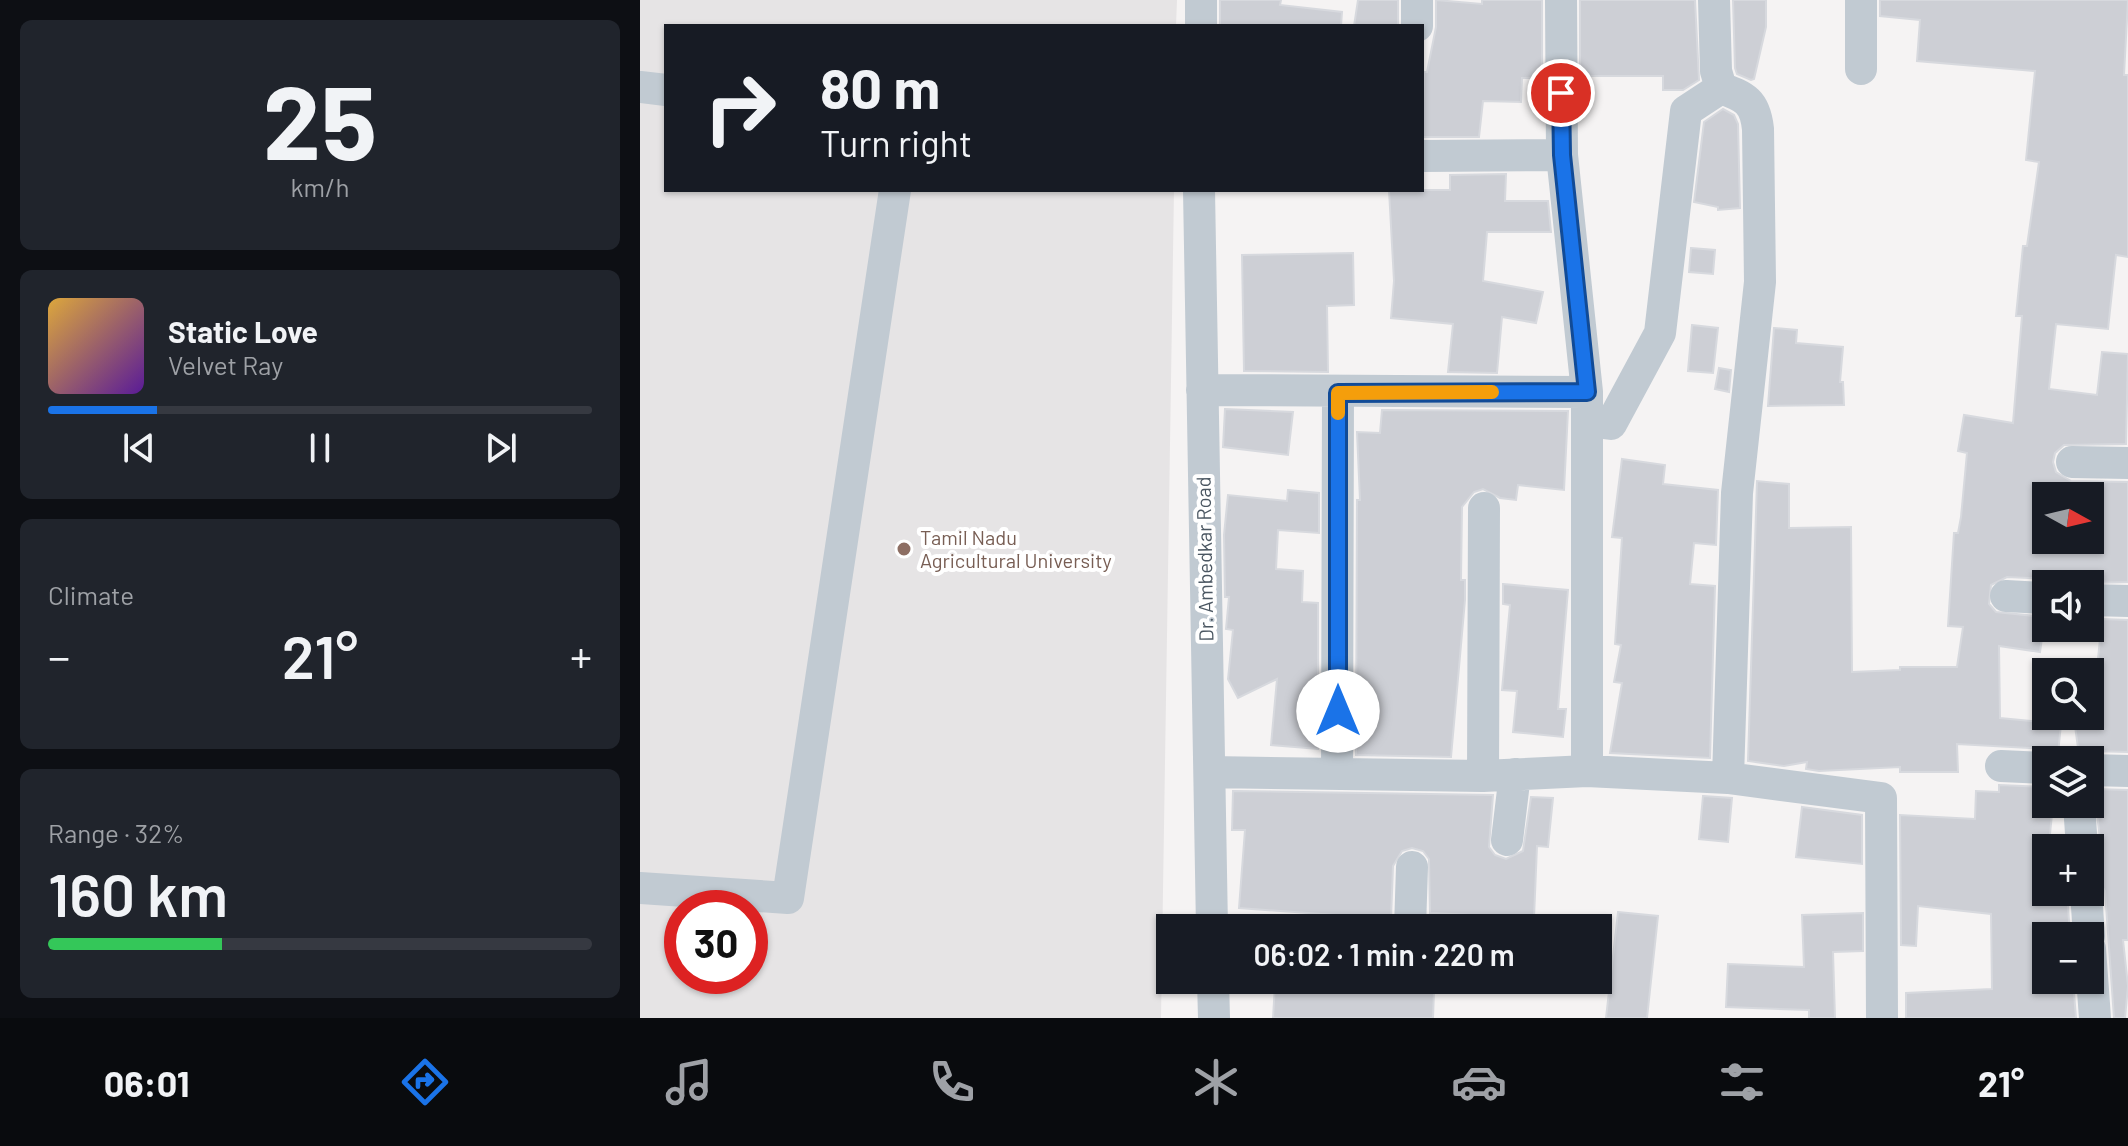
<!DOCTYPE html>
<html lang="en">
<head>
<meta charset="utf-8">
<style>
  body { margin:0; font-family:Barlow,sans-serif; background:#20242c; color:#f1f3f6; height:100vh; display:flex; flex-direction:column; font-size:30px; white-space:nowrap }
  * { box-sizing:border-box; margin:0 }
  p { font-size:26px; color:#9ea1a6 }
  .icon { flex:none; width:44px; height:44px; fill:none; stroke:currentColor; stroke-width:2; stroke-linecap:round; stroke-linejoin:round }
  .map { position:relative; flex:1; overflow:hidden }
  .panel { display:flex; flex-direction:column; gap:20px; padding:20px; background:#0d0f14; width:640px }
  .panel>* { flex:none }
  .banner { position:absolute; left:24px; top:24px; width:760px; height:168px; border-radius:0px; box-shadow:0 2px 6px #0004; background:#171b24; color:#f1f3f6; overflow:hidden }
  .needle { width:52px; rotate:98deg }
  .controls { position:absolute; left:1392px; top:482px; display:grid; gap:16px }
  .controls a { display:grid; place-items:center; width:72px; height:72px; border-radius:0px; background:#171b24; box-shadow:0 2px 6px #0004; font-size:40px }
  .speed { position:absolute; left:24px; top:890px; display:flex; gap:16px; font-size:40px; font-weight:700; text-align:center }
  .speed>* { display:grid; place-content:center; width:104px; height:104px; border-radius:50%; background:#171b24; box-shadow:0 2px 6px #0004; line-height:1 }
  .speed .limit { border:12px solid #d22; background:#fff; color:#111 }
  .pin { position:absolute; display:grid; place-items:center; width:68px; height:68px; color:#fff; margin:-34px; border:4px solid #fff; border-radius:50%; box-shadow:0 2px 8px #0007 }
  .me { position:absolute; width:88px; margin:-44px; rotate:0deg; stroke-linejoin:round; filter:drop-shadow(0 0 6px #0008) }
  .turn { display:flex; align-items:center; gap:28px; height:168px; padding:0 24px; font-size:36px }
  .turn .icon { width:104px; height:104px; stroke-width:2.5 }
  .turn b { display:block; font-size:56px; line-height:68px }
  .big { font-size:60px; font-weight:600; line-height:1.1 }
  .panel .card { flex:1; display:flex; flex-direction:column; justify-content:center; gap:12px; min-width:0; padding:0 28px; border-radius:12px; background:#20242c }
  .panel .dial { align-items:center; gap:0 }
  .dial b { font-size:104px; line-height:1 }
  .song { display:flex; align-items:center; gap:24px }
  .cover { width:96px; height:96px; border-radius:12px; background:linear-gradient(135deg,hsl(40 70% 55%),hsl(270 70% 35%)) }
  .played { height:8px; border-radius:4px; background:linear-gradient(90deg,#1a73e8 20%,#363941 20%) }
  .keys { display:flex; justify-content:space-around; direction:ltr }
  .heat { display:flex; justify-content:space-between; align-items:center; font-size:44px; direction:ltr }
  .charge { height:12px; border-radius:6px; background:linear-gradient(90deg,#34c759 32%,#363941 0) }
  .trip { position:absolute; left:516px; top:914px; width:456px; height:80px; border-radius:0px; background:#171b24; box-shadow:0 2px 6px #0004; font-weight:600; line-height:80px; text-align:center }
  .tabs { display:flex; height:128px; justify-content:space-around; align-items:center; background:#090b0e; color:#9ea1a6 }
  .tabs .icon { width:56px; height:56px }
  .tabs .active { color:#1a73e8 }
  .tabs b { font-size:36px; color:#f1f3f6 }
  main { display:flex; flex:1; min-height:0 }
  .map>svg:first-child { display:block }
</style>
</head>
<body>
<main>
<section class="panel">
<div class="card dial"><b>25</b><p>km/h</p></div>
<div class="card">
<div class="song"><i class="cover"></i><div><b>Static Love</b><p>Velvet Ray</p></div></div>
<div class="played"></div>
<div class="keys"><svg class="icon" aria-label="previous" viewBox="0 0 24 24"><path d="M18 5L8 12l10 7zM5 5v14"/></svg><svg class="icon" aria-label="pause" viewBox="0 0 24 24"><path d="M8 5v14M16 5v14"/></svg><svg class="icon" aria-label="next" viewBox="0 0 24 24"><path d="M6 5l10 7-10 7zM19 5v14"/></svg></div>
</div>
<div class="card"><p>Climate</p>
<div class="heat"><a>−</a><b class="big">21°</b><a>+</a></div>
</div>
<div class="card"><p>Range · 32%</p><b class="big">160 km</b><div class="charge"></div></div>
</section>
<div class="map">
<svg width="1488" height="1018" viewBox="0 0 1488 1018">
  <rect width="100%" height="100%" fill="#f5f3f3"/>
  <path fill="#e6e4e5" fill-rule="evenodd" d="M0,0h537l-1,26h-510v164h508l-13,828h-521zM42,908h68v68h-68z"/>
  <path fill="#cdcfd5" stroke="#d7d9de" stroke-width="2" fill-rule="evenodd" d="M580,0h61l-1,5 62,7 -1,14h-121z
    M718,0h40v26h-44z
    M796,0l46,4v-4h60v78h-20l-1,24 -38,-1 -4,36h-57l2,-65h3l9,-45z
    M940,0h115l4,80 -16,10h-20v-14h-83z
    M1093,0h33v27l-12,52 -3,1 -14,-6 -2,-6z
    M1240,0h248l-4,75h4v182l-12,-2 -8,74 -52,-5 -7,65 48,6 5,-43 26,2 -2,90 -62,1 -9,8 -2,9 3,10 15,9 57,1v100l-70,2 -11,-5 -40,-2 -16,8 -2,19 7,8 49,5 -5,35 -41,-6 1,72 61,6 -3,30 -11,-5 -90,-5 1,28h-58v-5l-81,4 -13,-2 1,-7 -23,4 -36,-5 9,-280 32,3v44l62,-1 1,145 48,-2v-3h57l6,-40 -15,-1 6,-93h4l3,-16 6,-64 -9,-2 6,-36 49,8 9,-107h-6l7,-70h4l12,-84 -13,-2 9,-89 -118,-10 3,-41 -40,-4zM1406,496h44v44h-44z
    M1083,109l11,6 4,9 2,84 -22,2v-3l-24,-5 10,-80z
    M866,174l-1,27h43l3,31h-64l-4,49 60,11 -7,31 -34,-6 -5,56 -49,-1 5,-48 -62,-6 3,-37 -5,-91h61v-15z
    M1051,248l24,2 -2,24 -24,-2z
    M713,253l1,52 -27,1 1,66 -84,-1 -2,-116z
    M1052,325l26,3 -5,45 -25,-2z
    M1134,328l23,2 -1,13 47,4 -3,35h3l1,23 -76,1z
    M1079,368l12,2 -2,22 -14,-3z
    M585,409l68,3 -5,43 -65,-8z
    M742,410l186,1 -4,79 -46,-5 -2,15 -16,-2 -17,-9 -9,3 -12,15 -1,73h4v20l-14,157 -95,-2 1,-255h3l-3,-68 23,1z
    M982,459l43,6 -2,19 55,6 -2,55 -22,-2 -4,41 25,2 -5,172 -100,-5 12,-70 -8,-1 7,-37 -6,-1 7,-106 -10,-1z
    M648,490l31,3v40l-41,-3 -2,39 27,2 -1,31 16,1v146l-47,-4 6,-66 -39,19 -10,-19 5,-49 -7,-1 3,-32h-4l-1,-62 4,-40 59,6z
    M863,584l65,6 -10,119h8l-3,28 -50,-5 4,-41 -15,-1 8,-85 -7,-1z
    M1462,619l26,1v132l-38,-1 -11,4 -4,-29 22,2 -1,-49z
    M1359,785l47,2v17h7l-4,40h-3v48h21l3,44h-24v44h27l3,38h-170v-25l86,-4 -1,-75 -73,-8 -2,40 -15,-1 -1,-130 75,4 1,-28 23,1z
    M1454,789l34,1v150h-5l5,46 -3,32h-11l-9,-127 -9,-15 -2,-14 7,-15z
    M593,791l260,4 -4,52 6,8 11,4 17,-8 8,-54 22,1 -5,49 -11,-1 -3,72 -104,-5 -1,-54 -6,-8 -11,-3 -10,3 -9,15 -2,53 -152,-11 6,-78h-13z
    M1063,796l29,2 -4,44 -29,-3z
    M1162,807l60,8v49l-66,-7z
    M978,912l40,4 -11,102h-41z
    M1223,913v38l-30,1 2,66h-26v-8l-83,-3 2,-43 76,3 -2,-52z
    M635,985l159,6 -1,27h-160z"/>
  <g fill="none" stroke-linecap="round" stroke-linejoin="round">
    <path stroke="#c1cad2" stroke-width="32" d="M921,0l1,155 25,237
      M1074,0l2,71 5,17c24,9 34,13 37,41l2,153 -23,211 -9,285
      M1221,0v69
      M561,26v-26
      M777,26v-26
      M0,87l26,3
      M782,156l140,-1
      M559,190l13,738
      M562,390l385,2v379
      M948,421l23,3 49,-91 26,-222 35,-23
      M1432,462l56,1
      M1366,596l40,2
      M1450,600l38,1
      M1361,766l45,2
      M1450,770l38,1
      M570,772l273,4 104,-5 141,7 153,20 1,220
      M697,774l1,-381
      M843,776l1,-268
      M1439,804l3,44
      M867,840l8,-66
      M0,888l148,10 107,-708
      M1446,892l3,44
      M770,928l2,-61
      M1450,949l5,69
      M573,980l1,38"/>
  </g>
  <g fill="none" stroke-linecap="round" stroke-linejoin="round">
    <defs>
      <path id="route" d="M698,711v-318l249,-1 -25,-237 -1,-62"/>
    </defs>
    <use href="#route" stroke="#114b97" stroke-width="20"/>
    <use href="#route" stroke="#1a73e8" stroke-width="14"/>
    <path stroke="#f59e0b" stroke-width="14" d="M698,413v-20l154,-1"/>
  </g>
  <circle fill="#8d6e63" stroke="#fff" stroke-width="3" cx="264" cy="549" r="8"/>
  <g text-anchor="middle" stroke-width="8" stroke-linejoin="round" paint-order="stroke">
    <g font-size="20" fill="#785e54" stroke="#fff" text-anchor="start">
      <text x="280" y="545">Tamil Nadu<tspan x="280" dy="23">Agricultural University</tspan></text>
    </g>
    <g font-size="20" fill="#4a5661" stroke="#fff">
      <text transform="translate(565 559) rotate(-91)" y="7">Dr. Ambedkar Road</text>
    </g>
  </g>
</svg>
<div class="controls">
<a><svg class="needle" viewBox="-14 -14 28 28"><path d="M0-13l5 13h-10z" fill="#e53935"/><path d="M0 13l5-13h-10z" fill="#9ea1a6"/></svg></a>
<a><svg class="icon" aria-label="sound" viewBox="0 0 24 24"><path d="M4 9h4l5-4v14l-5-4H4zM17 9q2 3 0 6"/></svg></a>
<a><svg class="icon" aria-label="search" viewBox="0 0 24 24"><circle cx="10" cy="10" r="6"/><path d="M15 15l6 6"/></svg></a>
<a><svg class="icon" aria-label="layers" viewBox="0 0 24 24"><path d="M12 4l9 5-9 5-9-5zM3 14l9 5 9-5"/></svg></a>
<a>+</a>
<a>−</a>
</div>
<div class="speed"><div class="limit">30</div></div>
<div class="pin" style="left:921px;top:93px;background:#d93025"><svg class="icon" aria-label="arrive" viewBox="0 0 24 24"><path d="M6 21V4h12l-3 4 3 4H6"/></svg></div>
<svg class="me" style="left:698px;top:711px" viewBox="-20 -20 40 40"><circle r="19" fill="#fff"/><path d="M0-13L10 11 0 6-10 11z" fill="#1a73e8"/></svg>
<div class="trip">06:02 · 1 min · 220 m</div>
<div class="banner">
<div class="turn"><svg class="icon" aria-label="right" viewBox="0 0 24 24"><path d="M7 20v-9h11M14 6l5 5-5 5"/></svg><div><b>80 m</b>Turn right</div></div>
</div>
</div>
</main>
<nav class="tabs">
<b>06:01</b>
<svg class="icon active" aria-label="directions" viewBox="0 0 24 24"><path d="M12 3l9 9-9 9-9-9zM9 14v-3h6M13 9l2 2-2 2"/></svg>
<svg class="icon" aria-label="music" viewBox="0 0 24 24"><path d="M9 18V5l10-2v13"/><circle cx="6" cy="18" r="3"/><circle cx="16" cy="16" r="3"/></svg>
<svg class="icon" aria-label="phone" viewBox="0 0 24 24"><path d="M5 4h4l2 5-3 2q2 4 5 5l2-3 5 2v4C11 20 4 13 5 4z"/></svg>
<svg class="icon" aria-label="climate" viewBox="0 0 24 24"><path d="M12 3v18M4 7l16 10M4 17L20 7"/></svg>
<svg class="icon" aria-label="car" viewBox="0 0 24 24"><path d="M5 17H2v-5l4-1 3-4h7l3 4 3 1v5h-3M9 17h6M6 11h13"/><circle cx="7" cy="17" r="2"/><circle cx="17" cy="17" r="2"/></svg>
<svg class="icon" aria-label="filters" viewBox="0 0 24 24"><path d="M4 7h16M4 17h16"/><circle cx="9" cy="7" r="2"/><circle cx="15" cy="17" r="2"/></svg>
<b>21°</b>
</nav>
</body>
</html>
